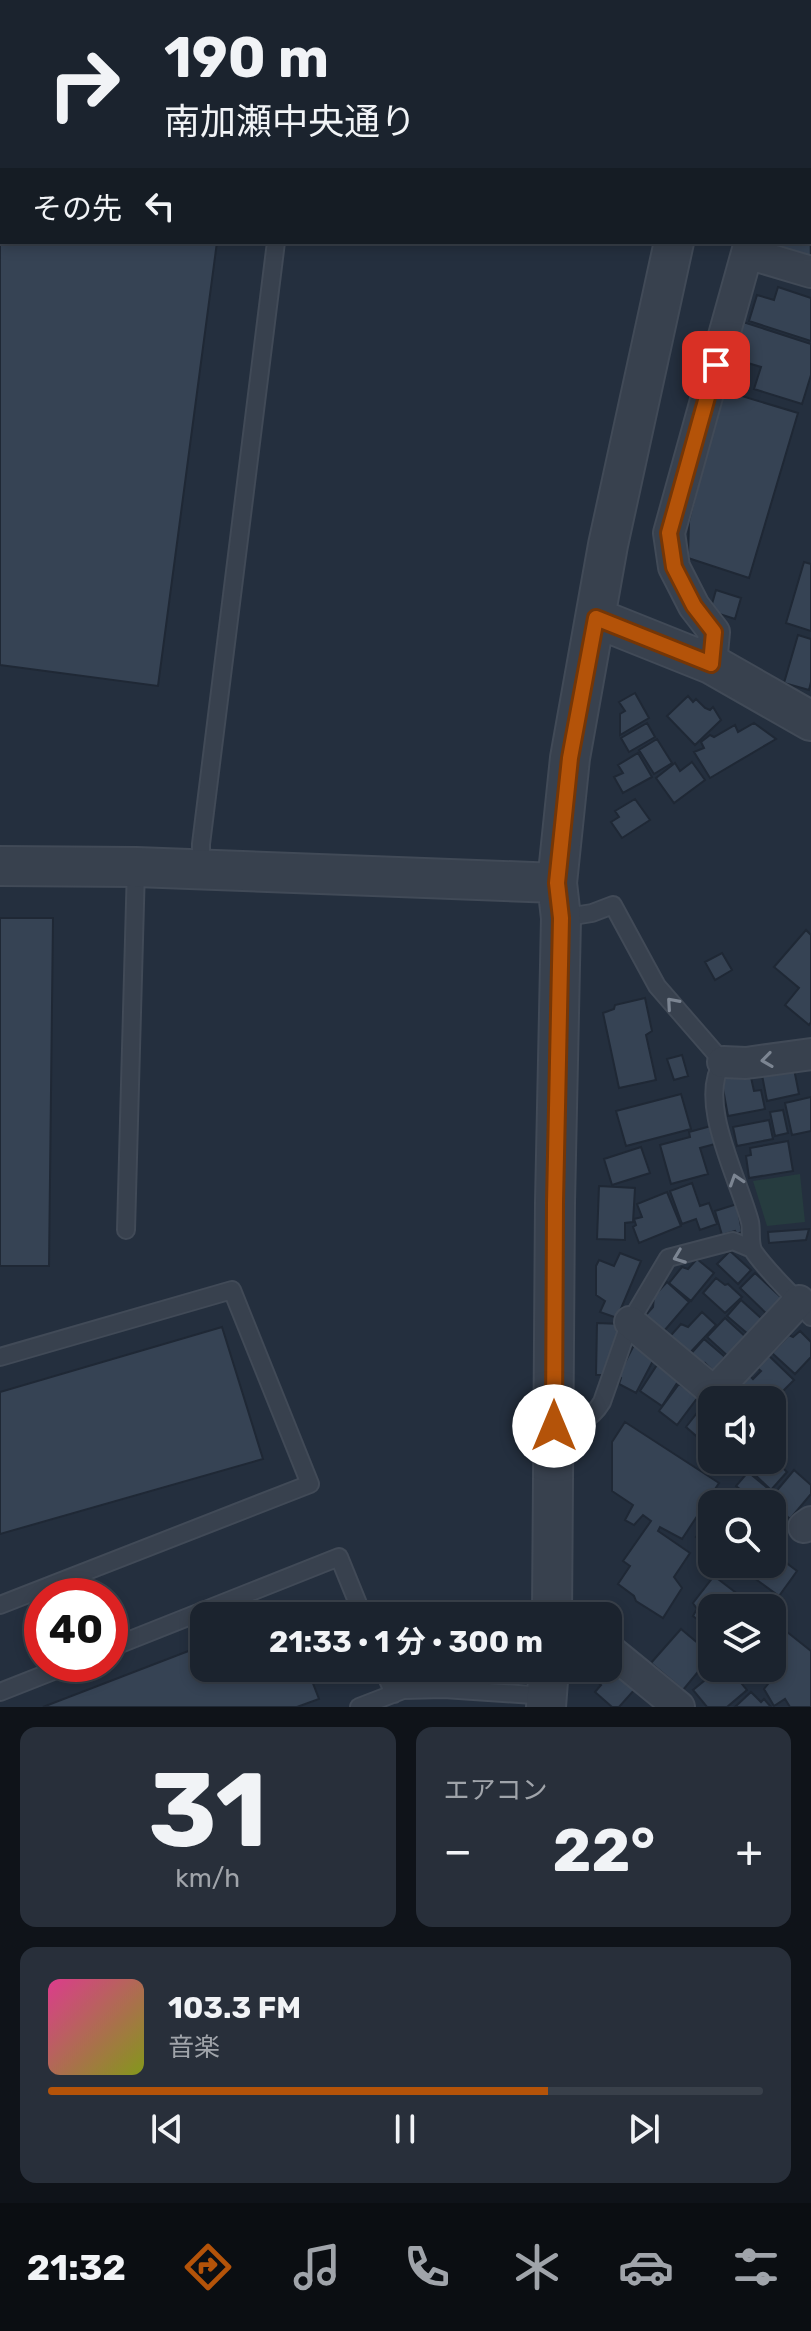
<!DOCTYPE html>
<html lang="ja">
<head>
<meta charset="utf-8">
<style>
  body { margin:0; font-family:Rubik,"Noto Sans JP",sans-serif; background:#282f3a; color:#f1f3f6; height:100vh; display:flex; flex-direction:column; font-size:30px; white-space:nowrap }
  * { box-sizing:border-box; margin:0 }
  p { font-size:26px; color:#a0a4aa }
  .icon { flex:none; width:44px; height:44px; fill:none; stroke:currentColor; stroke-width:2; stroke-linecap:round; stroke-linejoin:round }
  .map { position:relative; height:1707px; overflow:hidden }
  .side { display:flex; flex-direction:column; gap:20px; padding:20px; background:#0f1319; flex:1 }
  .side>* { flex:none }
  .banner { position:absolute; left:0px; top:0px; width:812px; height:244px; box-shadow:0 4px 12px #0003,0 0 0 2px #39404a; background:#1b232e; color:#f1f3f6; overflow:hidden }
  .controls { position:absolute; left:698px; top:1386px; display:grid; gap:16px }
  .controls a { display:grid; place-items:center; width:88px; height:88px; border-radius:16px; background:#1b232e; box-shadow:0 4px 12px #0003,0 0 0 2px #39404a; font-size:40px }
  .speed { position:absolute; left:24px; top:1578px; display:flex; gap:16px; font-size:40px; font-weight:700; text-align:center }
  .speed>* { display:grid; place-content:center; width:104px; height:104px; border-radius:50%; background:#1b232e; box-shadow:0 4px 12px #0003,0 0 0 2px #39404a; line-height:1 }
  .speed .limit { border:12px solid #d22; background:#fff; color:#111 }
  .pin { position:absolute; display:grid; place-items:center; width:68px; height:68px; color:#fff; margin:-34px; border-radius:16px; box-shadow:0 4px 12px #0006 }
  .me { position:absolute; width:88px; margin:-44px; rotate:0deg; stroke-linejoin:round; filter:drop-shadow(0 0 6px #0008) }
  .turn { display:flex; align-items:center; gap:28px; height:168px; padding:0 32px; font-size:36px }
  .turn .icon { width:104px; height:104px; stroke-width:2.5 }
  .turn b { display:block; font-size:56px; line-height:68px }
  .then { display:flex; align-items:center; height:76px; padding:0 32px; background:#0003; gap:16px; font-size:30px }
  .big { font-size:60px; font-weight:700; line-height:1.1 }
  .side .card { flex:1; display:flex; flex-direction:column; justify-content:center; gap:12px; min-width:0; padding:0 28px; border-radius:16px; background:#282f3a }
  .side .dial { align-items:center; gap:0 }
  .dial b { font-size:104px; line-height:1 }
  .song { display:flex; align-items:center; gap:24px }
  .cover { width:96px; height:96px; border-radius:12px; background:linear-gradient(135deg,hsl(330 70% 55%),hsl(70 70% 35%)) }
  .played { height:8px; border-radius:4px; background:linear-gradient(90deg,#b45309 70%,#39404a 70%) }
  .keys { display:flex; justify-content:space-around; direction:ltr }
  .heat { display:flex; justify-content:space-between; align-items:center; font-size:44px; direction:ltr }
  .side .tiles { flex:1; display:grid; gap:20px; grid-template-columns:1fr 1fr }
  .card:last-child { grid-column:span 2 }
  .trip { position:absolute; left:190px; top:1602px; width:432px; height:80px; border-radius:16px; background:#1b232e; box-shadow:0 4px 12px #0003,0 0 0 2px #39404a; font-weight:700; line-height:80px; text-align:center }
  .dock { display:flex; height:128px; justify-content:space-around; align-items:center; background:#0b0e12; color:#a0a4aa }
  .dock .icon { width:56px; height:56px }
  .dock .selected { color:#b45309 }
  .dock b { font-size:36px; color:#f1f3f6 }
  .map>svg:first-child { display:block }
</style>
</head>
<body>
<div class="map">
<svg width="811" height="1707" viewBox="0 0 811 1707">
  <rect width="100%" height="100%" fill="#242f3e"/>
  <path fill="#263c3f" d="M800,1174l5,48 -38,4 -14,-45z"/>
  <path fill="#364354" stroke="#1f2835" stroke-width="2" d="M0,56l2,186h215l-59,444 -158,-21z
    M810,213l1,49 -48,-16 2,-4h45z
    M778,287l33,11v43l-62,-20 8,-26 17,5z
    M743,322l68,22v31l-9,29 -48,-15 7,-22 -30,-9z
    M722,390l76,23 -49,165 -61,-20 1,-37z
    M804,562l7,2v67l-25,-8z
    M716,590l25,8 -6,21 -25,-8z
    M798,635l13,4v43l-2,8 -25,-7z
    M635,693l14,25 -29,17v-21l5,-3 -6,-9z
    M688,696l5,6 3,-3 9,9 5,2 3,-3 8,13 -26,25 -28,-29z
    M647,723l8,14 -26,15 -8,-14z
    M754,723l22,16 -66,39 -16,-26 10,-4 -3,-6 9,-7 4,2 21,-12 3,7z
    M657,739l15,24 -18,11 -15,-24z
    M638,753l14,24 -29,16 -9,-16 9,-4 -5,-8z
    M692,762l13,18 -31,23 -18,-25 19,-15 5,8z
    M635,799l15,21 -28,18 -11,-16 8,-5 -4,-6z
    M0,918h53l-4,348h-49z
    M806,930l5,5v87l-2,3 -24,-20 14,-17 -25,-21z
    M722,953l10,17 -17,10 -10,-18z
    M645,998l7,33 -6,4 10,45 -37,8 -16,-75 11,-4 1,-4z
    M682,1055l6,21 -14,4 -7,-21z
    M794,1069l5,25 -32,7 -5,-26z
    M750,1073l4,18 7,-1 4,19 -37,7 -7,-38z
    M681,1094l10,35 -65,17 -10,-35z
    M811,1097v34l-19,4 -7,-32z
    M783,1110l5,23 -13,3 -5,-24z
    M769,1120l4,19 -36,7 -4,-19z
    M711,1126l4,18 -15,4 8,26 -37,10 -11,-39 30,-8 -1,-5z
    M788,1141l5,30 -44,7 -3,-22 5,-1 -1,-7z
    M641,1147l9,26 -38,12 -8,-26z
    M692,1183l8,23 9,-3 8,21 -17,6 -4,-11 -14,5 -12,-33z
    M599,1186l36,2 -2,34 -8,1v17l-28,-1z
    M667,1192l14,34 -42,17 -6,-16 3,-2 -2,-6 8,-2 -5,-13z
    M737,1204l5,28 -5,2 -2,-3 -13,4 -7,-24z
    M809,1229l-3,11 -37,3 -1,-11z
    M730,1251l21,19 -13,14 -21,-20z
    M620,1253l21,8 -24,57 -17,-6 5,-11 -9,-6v-29l3,-6 15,6z
    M697,1259l17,14 -23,28 -22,-18 13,-16 6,2z
    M755,1273l31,29 -15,16 -31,-30z
    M716,1278l9,7 3,-1 14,13 -17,16 -22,-20z
    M667,1282l22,20 -25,29 -19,-15 8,-9 1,-11z
    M741,1300l21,19 -14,15 -21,-18z
    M702,1312l14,13 -30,32 -21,-15 16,-18 7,3z
    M725,1318l23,21 -18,19 -23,-21z
    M597,1323l24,1 -18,51h-7z
    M222,1327l41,132 -263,75v-142z
    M800,1331l11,11v15l-16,17 -23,-21 17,-18 4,2z
    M704,1339l21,18 -12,14 -8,-8 -5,6 -12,-12z
    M634,1345l21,12 -19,36 -17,-9 2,-6 -3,-2z
    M766,1353l28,27 -22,22 -27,-2 -12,-11 15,-15 5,5 8,-8 -7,-6z
    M657,1365l22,15 -17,26 -22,-15z
    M679,1384l19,13 -21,28 -18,-14z
    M704,1404l8,7v17l-10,13 -16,-14z
    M625,1422l94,61 -37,56 -22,-12 -2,4 32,22 -16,24 8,11 -19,30 -27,-17 -2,-5 -16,-12 12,-18 -7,-5 28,-40 -8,-6 -9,10 -9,-5 8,-15 -21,-14v-49z
    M772,1447l11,11 -5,5 9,9 -16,18 -22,-21 8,-9h15z
    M794,1470l17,15v9l-21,25 -21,-19z
    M748,1472l23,19 -12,13 -23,-18z
    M712,1515v33l-16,-11z
    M772,1552l25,19 -18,25 -40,-29 2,-3h31z
    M714,1576l42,32h-44v23l-19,-15 4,-7 -4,-6z
    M772,1620l39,31v56h-21l-5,-8 -11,7 -10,-17 8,-10 -14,-11h14z
    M681,1629l31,26 -29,35 -32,-27z
    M204,1645v23h103l12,31 -22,8h-254z
    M601,1668h7l28,20 -17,19h-7l-17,-15 6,-7 -8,-7z
    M720,1668h9l18,22 -20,17h-20l-14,-17z
    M751,1692l10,10 3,-3 7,8h-36z"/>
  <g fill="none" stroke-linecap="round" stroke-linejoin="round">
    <defs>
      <path id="service" d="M0,27h2
        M201,870v-26l75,-602
        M561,918l31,-5 21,-8 44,81 66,76c-27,39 16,117 27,160 2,9 -1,22 4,30 16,23 40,43 57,65
        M126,1230l10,-363
        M0,1357l232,-67 78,194 -310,121
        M554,1426c23,-2 36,-4 48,-24l28,-80 38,-64 65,-17 19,8
        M110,1648l229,-91 24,59
        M383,1668l11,26
        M0,1692l71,-28
        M359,1707l44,-17 41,-1 103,7"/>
      <path id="minor" d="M785,0l1,2
        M747,253l64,19
        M711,664l3,-32 -20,-26 -20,-39 -5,-34 81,-291
        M723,1062l23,1 65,-9
        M630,1322l84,70 85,-91
        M804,1527l7,-5
        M608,1649l71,58"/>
      <path id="tertiary" d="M635,0l16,2
        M715,2l1,-2
        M596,618l115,46 100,57
        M0,866l136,1 421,16
        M552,1616l3,-413 6,-285 -4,-35 13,-125 38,-213 66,-303
        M546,1707l3,-39"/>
    </defs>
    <use href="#service" stroke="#414a57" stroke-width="20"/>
    <use href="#minor" stroke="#414a57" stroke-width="34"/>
    <use href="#tertiary" stroke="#414a57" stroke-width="42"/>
    <use href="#service" stroke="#38414e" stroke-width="16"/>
    <use href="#minor" stroke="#38414e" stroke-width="30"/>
    <use href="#tertiary" stroke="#38414e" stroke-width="38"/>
  </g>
  <defs><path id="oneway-chevron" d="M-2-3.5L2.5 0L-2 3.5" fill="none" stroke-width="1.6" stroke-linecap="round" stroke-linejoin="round" transform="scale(2)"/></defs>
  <g stroke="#7c8592">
    <use href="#oneway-chevron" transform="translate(672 1003) rotate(-131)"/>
    <use href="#oneway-chevron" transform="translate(767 1060) rotate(172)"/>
    <use href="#oneway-chevron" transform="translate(736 1180) rotate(-108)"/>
    <use href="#oneway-chevron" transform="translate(679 1257) rotate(159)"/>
  </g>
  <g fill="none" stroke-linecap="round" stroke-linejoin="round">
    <defs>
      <path id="route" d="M554,1426l1,-223 6,-285 -4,-35 13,-125 26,-140 115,46 3,-32 -20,-26 -20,-39 -5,-34 47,-168"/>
    </defs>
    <use href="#route" stroke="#753606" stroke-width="20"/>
    <use href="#route" stroke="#b45309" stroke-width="14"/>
  </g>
</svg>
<div class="controls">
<a><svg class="icon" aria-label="sound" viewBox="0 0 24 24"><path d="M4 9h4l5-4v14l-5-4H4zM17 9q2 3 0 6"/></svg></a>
<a><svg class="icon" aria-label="search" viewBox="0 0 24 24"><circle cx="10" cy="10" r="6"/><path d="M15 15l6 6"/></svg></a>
<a><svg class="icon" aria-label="layers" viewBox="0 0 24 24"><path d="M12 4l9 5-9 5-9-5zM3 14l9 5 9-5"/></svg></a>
</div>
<div class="speed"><div class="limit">40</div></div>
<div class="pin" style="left:716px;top:365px;background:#d93025"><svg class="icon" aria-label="arrive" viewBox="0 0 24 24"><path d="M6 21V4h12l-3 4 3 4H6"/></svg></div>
<svg class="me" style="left:554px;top:1426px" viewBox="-20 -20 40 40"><circle r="19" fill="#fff"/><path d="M0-13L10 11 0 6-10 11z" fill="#b45309"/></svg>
<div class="trip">21:33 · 1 分 · 300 m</div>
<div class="banner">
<div class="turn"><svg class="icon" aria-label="right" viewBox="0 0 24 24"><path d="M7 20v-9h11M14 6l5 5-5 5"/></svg><div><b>190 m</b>南加瀬中央通り</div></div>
<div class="then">その先<svg class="icon" aria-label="left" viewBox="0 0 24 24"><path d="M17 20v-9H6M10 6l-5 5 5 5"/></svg></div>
</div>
</div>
<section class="side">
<div class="tiles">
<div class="card dial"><b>31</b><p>km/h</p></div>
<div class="card"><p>エアコン</p>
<div class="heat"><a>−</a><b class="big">22°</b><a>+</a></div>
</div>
<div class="card">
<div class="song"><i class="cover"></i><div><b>103.3 FM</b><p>音楽</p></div></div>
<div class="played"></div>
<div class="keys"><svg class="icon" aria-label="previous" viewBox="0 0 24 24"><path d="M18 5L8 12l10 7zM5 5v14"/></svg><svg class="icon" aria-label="pause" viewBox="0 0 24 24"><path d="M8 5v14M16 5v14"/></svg><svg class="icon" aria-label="next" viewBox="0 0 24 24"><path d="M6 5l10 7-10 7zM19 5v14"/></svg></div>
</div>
</div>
</section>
<nav class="dock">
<b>21:32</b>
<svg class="icon selected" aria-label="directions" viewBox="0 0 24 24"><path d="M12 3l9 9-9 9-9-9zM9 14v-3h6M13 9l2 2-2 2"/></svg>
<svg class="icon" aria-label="music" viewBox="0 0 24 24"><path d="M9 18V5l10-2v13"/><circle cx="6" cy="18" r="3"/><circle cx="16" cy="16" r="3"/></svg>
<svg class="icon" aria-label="phone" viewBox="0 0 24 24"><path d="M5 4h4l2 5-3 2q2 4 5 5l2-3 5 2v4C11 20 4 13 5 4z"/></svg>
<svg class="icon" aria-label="climate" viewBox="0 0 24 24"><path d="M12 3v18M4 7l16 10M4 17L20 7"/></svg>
<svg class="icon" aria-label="car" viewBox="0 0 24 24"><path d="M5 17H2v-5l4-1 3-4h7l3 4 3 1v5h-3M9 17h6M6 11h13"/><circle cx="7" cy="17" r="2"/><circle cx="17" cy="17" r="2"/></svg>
<svg class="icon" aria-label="filters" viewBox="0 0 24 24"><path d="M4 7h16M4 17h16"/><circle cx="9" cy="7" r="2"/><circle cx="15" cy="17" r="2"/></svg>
</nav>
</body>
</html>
